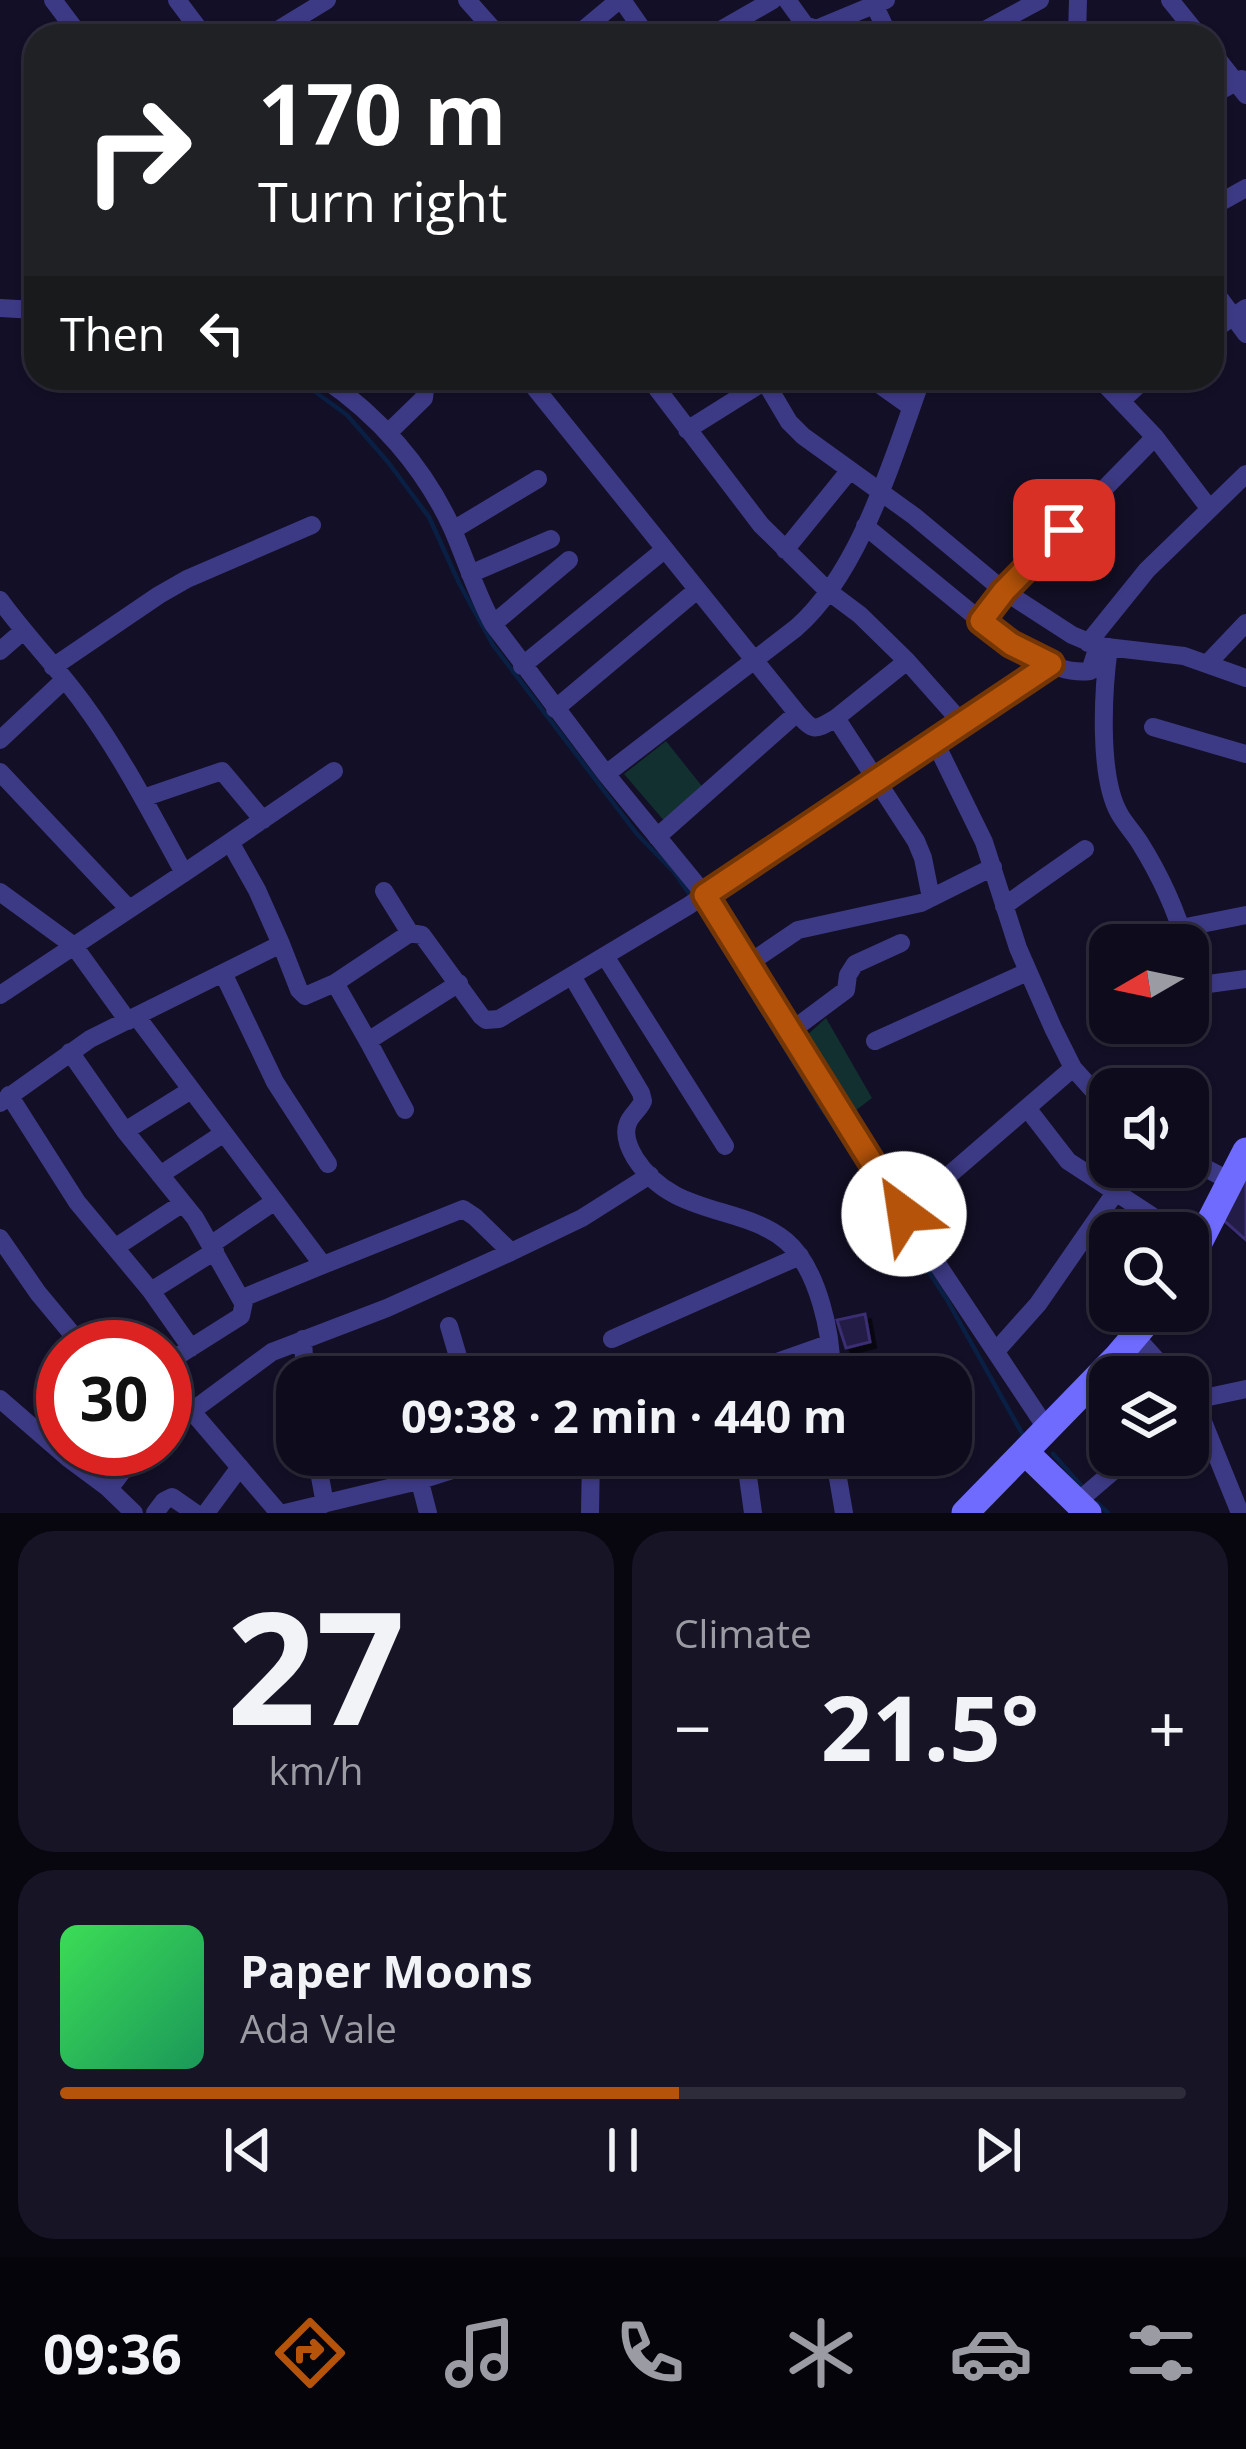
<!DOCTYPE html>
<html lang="en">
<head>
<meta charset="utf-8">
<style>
  body { margin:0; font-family:"Open Sans",sans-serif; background:#171425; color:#f1f3f6; height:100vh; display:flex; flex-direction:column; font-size:45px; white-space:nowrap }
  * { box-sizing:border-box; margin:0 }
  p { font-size:39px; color:#9b9ba3 }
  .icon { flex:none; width:66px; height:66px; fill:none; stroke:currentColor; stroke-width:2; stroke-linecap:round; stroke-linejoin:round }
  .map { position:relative; height:1513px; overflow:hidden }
  .side { display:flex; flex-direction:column; gap:18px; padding:18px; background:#08060f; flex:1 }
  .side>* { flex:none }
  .banner { position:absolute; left:24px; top:24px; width:1200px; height:366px; border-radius:36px; box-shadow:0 3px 9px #0004,0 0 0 3px #2e2b3b; background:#202124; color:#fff; overflow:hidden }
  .needle { width:78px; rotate:261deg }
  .controls { position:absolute; left:1089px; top:924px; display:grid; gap:24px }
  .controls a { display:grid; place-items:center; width:120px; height:120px; border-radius:24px; background:#0e0b1c; box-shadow:0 3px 9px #0004,0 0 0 3px #2e2b3b; font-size:60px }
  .speed { position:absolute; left:36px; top:1320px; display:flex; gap:24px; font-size:60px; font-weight:700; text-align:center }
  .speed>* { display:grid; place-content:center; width:156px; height:156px; border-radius:50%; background:#0e0b1c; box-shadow:0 3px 9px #0004,0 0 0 3px #2e2b3b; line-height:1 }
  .speed .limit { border:18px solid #d22; background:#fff; color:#111 }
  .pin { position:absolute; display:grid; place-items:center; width:102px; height:102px; color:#fff; margin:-51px; border-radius:24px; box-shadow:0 6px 18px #0006 }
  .me { position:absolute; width:132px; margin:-66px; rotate:329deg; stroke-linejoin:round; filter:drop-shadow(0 0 9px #0008) }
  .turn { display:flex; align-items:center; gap:42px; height:252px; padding:0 36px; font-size:54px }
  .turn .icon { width:156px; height:156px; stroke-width:2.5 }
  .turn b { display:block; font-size:84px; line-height:102px }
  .then { display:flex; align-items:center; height:114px; padding:0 36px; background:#0003; gap:24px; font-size:45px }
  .big { font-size:90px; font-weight:700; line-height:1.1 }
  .side .tile { flex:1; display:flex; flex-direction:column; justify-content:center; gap:18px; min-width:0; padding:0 42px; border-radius:36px; background:#171425 }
  .side .dial { align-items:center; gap:0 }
  .dial b { font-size:156px; line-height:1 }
  .song { display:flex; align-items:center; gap:36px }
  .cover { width:144px; height:144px; border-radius:18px; background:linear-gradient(135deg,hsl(130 70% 55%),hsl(150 70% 35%)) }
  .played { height:12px; border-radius:6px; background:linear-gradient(90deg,#b45309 55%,#2e2b3b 55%) }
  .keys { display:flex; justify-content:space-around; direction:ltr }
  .heat { display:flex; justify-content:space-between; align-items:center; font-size:66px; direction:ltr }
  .side .tiles { flex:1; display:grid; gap:18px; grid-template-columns:1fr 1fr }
  .tile:last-child { grid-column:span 2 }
  .trip { position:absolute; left:276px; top:1356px; width:696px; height:120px; border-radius:36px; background:#0e0b1c; box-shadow:0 3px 9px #0004,0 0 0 3px #2e2b3b; font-weight:700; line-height:120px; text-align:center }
  .menu { display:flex; height:192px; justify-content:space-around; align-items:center; background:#06040b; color:#9b9ba3 }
  .menu .icon { width:84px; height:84px }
  .menu .active { color:#b45309 }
  .menu b { font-size:54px; color:#f1f3f6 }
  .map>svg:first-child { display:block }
</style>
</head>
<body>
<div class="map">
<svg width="1246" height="1513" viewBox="0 0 1246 1513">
  <defs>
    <filter id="shadow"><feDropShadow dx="5.5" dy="5.5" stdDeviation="0" flood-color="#0009"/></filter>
  </defs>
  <rect width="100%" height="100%" fill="#130f26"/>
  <path fill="#12302f" d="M666,741l39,49 -39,33 -42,-49z
    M826,1018l46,80 -17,13 -49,-75z"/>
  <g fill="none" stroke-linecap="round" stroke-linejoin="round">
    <path stroke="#0a1f44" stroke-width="4.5" d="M296,378l51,37 41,47 41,55 30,66 34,62 144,189 37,38 19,27
      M699,909l124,201 123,188 77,137
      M1053,1454l32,36
      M1097,1503l11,10"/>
  </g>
  <path fill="#241b47" stroke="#3b2d73" stroke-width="3" filter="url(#shadow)" d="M1246,1168v72l-25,-22z
    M865,1314l5,28 -24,6 -9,-28z"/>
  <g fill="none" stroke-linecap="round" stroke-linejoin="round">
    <path stroke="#3d3a85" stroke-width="18" d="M53,0l27,36
      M177,0l27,36
      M467,0l32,36
      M622,0l25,36
      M787,0l18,25 11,4 70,-29
      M872,0l17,36
      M1170,0l29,36
      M268,36l59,-36
      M576,36l43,-36
      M710,36l63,-36
      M974,36l66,-36
      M1077,36l1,-36
      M1212,52l34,43
      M1212,95l30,-16
      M1212,207l34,-19
      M1212,288l34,46
      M0,308l36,2
      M1212,331l34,-23
      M323,378c55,37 101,89 129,150 14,32 24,65 41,96l113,150 99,121 199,319 143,215
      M527,378l270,335
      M649,378l112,147 67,66 32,24 47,46 -71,57 80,123 7,17 8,40
      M763,378l26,44 14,14 111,80 90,75 68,44 26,11 86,10 62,22
      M870,378l41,29
      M1099,378l56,59 54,71
      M1122,400l24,-22
      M687,430l78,-49
      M388,433l36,-35 1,-9 -6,-11
      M865,526l116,95 23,-30 151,-154
      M453,530l85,-51
      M785,550l65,-80
      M470,574l81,-35
      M0,600c26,36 57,67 83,103 39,53 69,112 101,170l46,-31 27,48 24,54
      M981,621c28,22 72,55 109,50l8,-25
      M493,624l76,-64
      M1088,643l59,-73 99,-96
      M1109,647c-6,43 -11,128 10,166 6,11 15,20 21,30 20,32 36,67 46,102
      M0,651l23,-20
      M907,661l55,62
      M1208,663l38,-40
      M522,666l142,-116
      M53,667l106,-72 28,-16 125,-54
      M555,709l142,-119
      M1153,727l93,27
      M0,740l64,-60
      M934,740l50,102 34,106 35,80 20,40 37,41
      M0,772l129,137
      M606,774l190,-146c65,-57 97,-171 126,-250
      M143,798l79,-27 41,49
      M657,837l140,-124c17,19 17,18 39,5
      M230,842l104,-71
      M384,891l26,42
      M0,892l74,54 54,75
      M1004,906l81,-57
      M1181,928l65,-13
      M1188,950l13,35 45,-6
      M605,956l120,190
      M748,964l50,-34 123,-27 72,-36
      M223,973l52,109 53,82
      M572,976l69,117 2,8c-4,9 -12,14 -15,22 -5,12 1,25 7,35 38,60 107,46 151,83 32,27 47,95 45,136
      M335,983l33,58 91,-58
      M0,995l184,-122
      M137,1017l186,248 140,-56 12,8 36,35 71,-34 68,-43
      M791,1031l55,-41 2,-15 7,-11 46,-21
      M368,1041l37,69
      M875,1041l152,-69
      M70,1052l55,79 70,87 47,83
      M9,1095l68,107 74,89 40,57
      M0,1103l90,-64 191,-95 18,46 6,6 30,-13 75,-50 12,2 59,81 5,4 13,-1 189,-113 363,-242
      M1027,1108l41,53 110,72
      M125,1131l66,-41
      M1188,1159l44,23
      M160,1175l64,-42
      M904,1214l169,-146
      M0,1238l38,55 45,54
      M212,1244l63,-43
      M116,1247l67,-44
      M151,1291l64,-40
      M449,1326l15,51
      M1135,1336l37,41
      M303,1339l2,38
      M612,1339l188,-83
      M996,1351l42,-47 77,-111
      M165,1364l76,-48 4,-19 78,-32
      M735,1377l93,-33
      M165,1380l114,133
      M1188,1395l7,7 45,111
      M0,1399l68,59 39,29 8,-6 24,-32
      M1188,1406l16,-8 42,-9
      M192,1411l80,-59 115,-44 124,-56
      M316,1455l9,49
      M413,1455l15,58
      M745,1455l8,58
      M834,1455l10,58
      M107,1487l27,26
      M1076,1503l56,-48
      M155,1513l9,-12 8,-4 23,16
      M206,1513l34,-46
      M285,1513l133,-32 82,-26
      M590,1513l1,-58"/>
    <path stroke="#6f6bff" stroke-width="27" d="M1188,1264l58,-113
      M1025,1452l63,61
      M965,1513l152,-156 39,-46"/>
  </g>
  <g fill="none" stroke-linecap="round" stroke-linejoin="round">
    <defs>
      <path id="route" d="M904,1214l-199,-319 346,-231 -40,-20 -30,-23 23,-30 60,-61"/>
    </defs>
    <use href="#route" stroke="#753606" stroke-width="30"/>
    <use href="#route" stroke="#b45309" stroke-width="21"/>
  </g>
</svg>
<div class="controls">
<a><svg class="needle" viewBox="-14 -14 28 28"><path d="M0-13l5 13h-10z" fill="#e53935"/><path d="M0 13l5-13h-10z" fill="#9b9ba3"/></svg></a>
<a><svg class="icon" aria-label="sound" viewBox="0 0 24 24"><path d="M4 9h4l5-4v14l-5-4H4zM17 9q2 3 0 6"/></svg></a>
<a><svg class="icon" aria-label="search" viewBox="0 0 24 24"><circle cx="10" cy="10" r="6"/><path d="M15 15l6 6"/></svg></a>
<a><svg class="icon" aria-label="layers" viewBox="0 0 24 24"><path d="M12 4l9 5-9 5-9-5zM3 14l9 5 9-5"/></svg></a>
</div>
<div class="speed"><div class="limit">30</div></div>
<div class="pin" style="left:1064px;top:530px;background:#d93025"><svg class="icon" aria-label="arrive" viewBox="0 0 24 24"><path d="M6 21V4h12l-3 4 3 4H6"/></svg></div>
<svg class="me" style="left:904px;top:1214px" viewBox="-20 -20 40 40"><circle r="19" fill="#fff"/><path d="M0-13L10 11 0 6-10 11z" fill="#b45309"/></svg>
<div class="trip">09:38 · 2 min · 440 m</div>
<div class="banner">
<div class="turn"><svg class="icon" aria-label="right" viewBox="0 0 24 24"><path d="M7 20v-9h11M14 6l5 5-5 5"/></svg><div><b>170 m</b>Turn right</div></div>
<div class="then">Then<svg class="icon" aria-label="left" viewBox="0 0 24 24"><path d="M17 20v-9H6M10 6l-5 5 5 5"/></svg></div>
</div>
</div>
<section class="side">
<div class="tiles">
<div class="tile dial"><b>27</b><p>km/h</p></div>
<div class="tile"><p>Climate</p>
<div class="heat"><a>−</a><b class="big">21.5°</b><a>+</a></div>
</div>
<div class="tile">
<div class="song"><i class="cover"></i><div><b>Paper Moons</b><p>Ada Vale</p></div></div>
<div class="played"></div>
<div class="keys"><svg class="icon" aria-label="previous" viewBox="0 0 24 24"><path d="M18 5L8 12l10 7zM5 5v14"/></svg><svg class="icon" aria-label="pause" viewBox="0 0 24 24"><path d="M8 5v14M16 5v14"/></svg><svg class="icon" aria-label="next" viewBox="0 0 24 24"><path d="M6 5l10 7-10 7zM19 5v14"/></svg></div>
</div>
</div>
</section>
<nav class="menu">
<b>09:36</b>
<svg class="icon active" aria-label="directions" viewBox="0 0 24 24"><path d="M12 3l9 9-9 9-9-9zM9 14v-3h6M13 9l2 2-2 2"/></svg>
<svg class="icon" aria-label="music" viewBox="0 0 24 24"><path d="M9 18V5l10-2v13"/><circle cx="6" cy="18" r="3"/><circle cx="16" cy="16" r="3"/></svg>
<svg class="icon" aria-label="phone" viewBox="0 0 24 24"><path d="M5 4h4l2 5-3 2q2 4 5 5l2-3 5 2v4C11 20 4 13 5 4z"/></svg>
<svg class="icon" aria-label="climate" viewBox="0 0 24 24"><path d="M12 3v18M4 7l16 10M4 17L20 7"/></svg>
<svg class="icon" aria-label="car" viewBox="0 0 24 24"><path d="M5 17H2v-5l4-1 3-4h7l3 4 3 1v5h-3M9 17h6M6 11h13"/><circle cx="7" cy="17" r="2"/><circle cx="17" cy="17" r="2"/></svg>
<svg class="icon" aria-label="filters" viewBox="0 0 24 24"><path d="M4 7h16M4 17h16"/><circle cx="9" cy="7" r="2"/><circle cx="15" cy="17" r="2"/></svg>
</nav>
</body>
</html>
